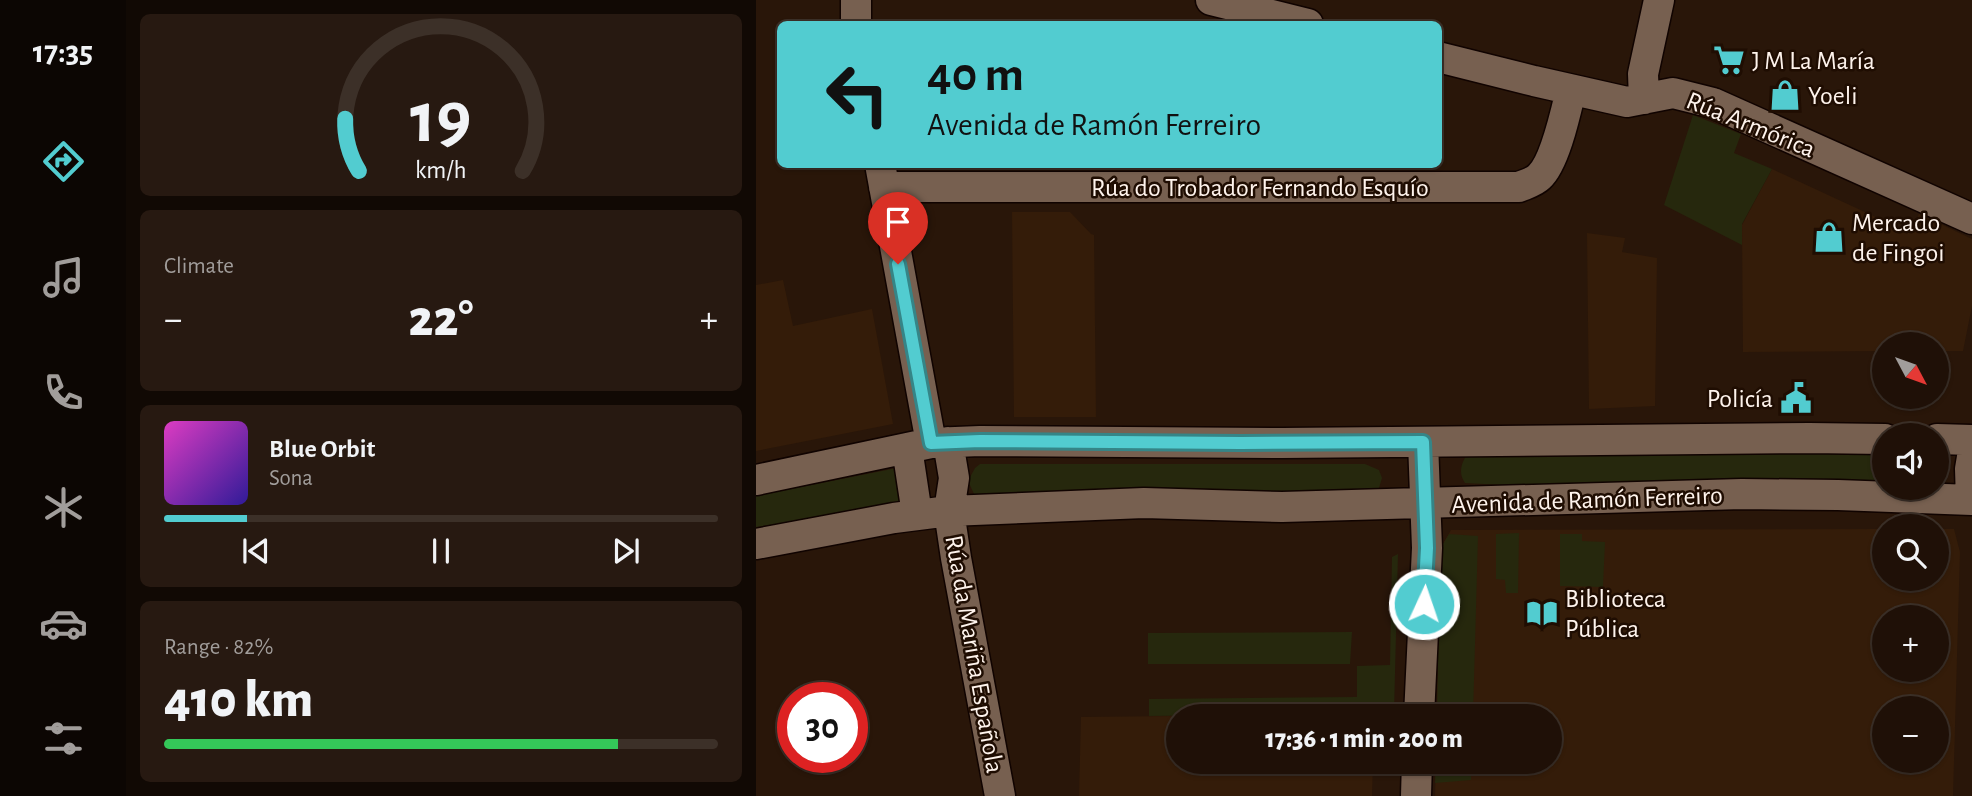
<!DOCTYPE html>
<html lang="en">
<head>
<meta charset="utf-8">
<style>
  body { margin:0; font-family:"Alegreya Sans",sans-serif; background:#271911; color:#f1f3f6; height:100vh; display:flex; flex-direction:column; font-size:26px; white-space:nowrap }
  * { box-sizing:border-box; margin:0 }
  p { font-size:23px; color:#a19d9b }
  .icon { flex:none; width:38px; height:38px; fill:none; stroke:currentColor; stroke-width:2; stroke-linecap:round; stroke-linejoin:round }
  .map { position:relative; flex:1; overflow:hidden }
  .panel { display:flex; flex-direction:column; gap:14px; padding:14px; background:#110904; width:630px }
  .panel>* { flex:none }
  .guide { position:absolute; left:21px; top:21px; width:665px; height:147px; border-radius:10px; box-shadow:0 2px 5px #0004,0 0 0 2px #3c3028; background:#52ccd0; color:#111; overflow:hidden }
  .needle { width:46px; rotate:131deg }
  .controls { position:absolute; left:1116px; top:332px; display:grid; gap:14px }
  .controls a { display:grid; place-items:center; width:77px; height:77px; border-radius:50%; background:#1f1007; box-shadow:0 2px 5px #0004,0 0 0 2px #3c3028; font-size:35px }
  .speed { position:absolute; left:21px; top:682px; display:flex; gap:14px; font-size:35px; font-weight:700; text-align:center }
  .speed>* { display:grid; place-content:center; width:91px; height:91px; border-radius:50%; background:#1f1007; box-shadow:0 2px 5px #0004,0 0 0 2px #3c3028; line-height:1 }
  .speed .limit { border:10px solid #d22; background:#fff; color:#111 }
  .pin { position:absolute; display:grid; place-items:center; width:60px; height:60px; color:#fff; margin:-72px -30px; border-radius:50% 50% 50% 0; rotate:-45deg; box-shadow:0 0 7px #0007 }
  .pin .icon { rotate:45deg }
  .me { position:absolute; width:77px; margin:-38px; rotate:3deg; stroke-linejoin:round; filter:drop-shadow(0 0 5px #0008) }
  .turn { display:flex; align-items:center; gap:24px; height:147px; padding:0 35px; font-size:32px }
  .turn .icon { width:91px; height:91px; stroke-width:2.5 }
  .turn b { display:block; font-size:49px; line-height:60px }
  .big { font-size:52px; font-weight:800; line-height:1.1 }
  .panel .card { flex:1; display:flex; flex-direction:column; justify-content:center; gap:10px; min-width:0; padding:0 24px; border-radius:10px; background:#271911 }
  .panel .dial { align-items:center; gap:0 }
  .dial svg { height:182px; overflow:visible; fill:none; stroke:#3c3028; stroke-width:7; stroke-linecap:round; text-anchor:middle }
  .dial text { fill:#f1f3f6; stroke:none }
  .song { display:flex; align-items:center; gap:21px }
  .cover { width:84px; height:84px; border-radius:10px; background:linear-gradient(135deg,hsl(310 70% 55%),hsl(250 70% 35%)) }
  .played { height:7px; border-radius:4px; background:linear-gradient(90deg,#52ccd0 15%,#3c3028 15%) }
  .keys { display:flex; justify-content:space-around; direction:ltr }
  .heat { display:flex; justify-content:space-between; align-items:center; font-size:38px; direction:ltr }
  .charge { height:10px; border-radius:5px; background:linear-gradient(90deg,#34c759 82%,#3c3028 0) }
  .trip { position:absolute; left:410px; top:704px; width:396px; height:70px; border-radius:35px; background:#1f1007; box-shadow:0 2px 5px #0004,0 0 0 2px #3c3028; font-weight:800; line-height:70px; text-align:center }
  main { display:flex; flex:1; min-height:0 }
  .dock { display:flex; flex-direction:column; width:126px; justify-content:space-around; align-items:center; background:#0c0603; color:#a19d9b }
  .dock .icon { width:49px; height:49px }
  .dock .on { color:#52ccd0 }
  .dock b { font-size:32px; color:#f1f3f6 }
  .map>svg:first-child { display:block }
</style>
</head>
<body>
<main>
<nav class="dock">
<b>17:35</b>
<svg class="icon on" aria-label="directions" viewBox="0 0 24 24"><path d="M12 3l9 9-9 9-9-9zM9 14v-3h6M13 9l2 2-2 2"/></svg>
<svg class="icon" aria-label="music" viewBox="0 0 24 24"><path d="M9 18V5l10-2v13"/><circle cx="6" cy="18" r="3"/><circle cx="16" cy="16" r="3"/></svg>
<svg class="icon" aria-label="phone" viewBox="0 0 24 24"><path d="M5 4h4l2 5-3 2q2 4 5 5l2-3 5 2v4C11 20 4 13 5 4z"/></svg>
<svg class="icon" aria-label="climate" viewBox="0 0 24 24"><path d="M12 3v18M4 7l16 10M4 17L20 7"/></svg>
<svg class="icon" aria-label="car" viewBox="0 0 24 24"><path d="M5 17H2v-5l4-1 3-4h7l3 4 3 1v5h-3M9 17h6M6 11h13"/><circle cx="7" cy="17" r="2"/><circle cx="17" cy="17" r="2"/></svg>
<svg class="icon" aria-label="filters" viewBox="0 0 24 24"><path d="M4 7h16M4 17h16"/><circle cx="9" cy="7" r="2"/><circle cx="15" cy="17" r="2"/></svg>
</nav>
<section class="panel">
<div class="card dial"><svg viewBox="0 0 100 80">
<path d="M14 69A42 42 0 1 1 86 69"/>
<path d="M14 69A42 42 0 0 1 8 46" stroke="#52ccd0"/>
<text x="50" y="56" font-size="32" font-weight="700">19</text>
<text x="50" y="72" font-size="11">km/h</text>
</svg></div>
<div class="card"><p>Climate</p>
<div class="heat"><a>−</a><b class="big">22°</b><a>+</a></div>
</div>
<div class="card">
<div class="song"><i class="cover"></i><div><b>Blue Orbit</b><p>Sona</p></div></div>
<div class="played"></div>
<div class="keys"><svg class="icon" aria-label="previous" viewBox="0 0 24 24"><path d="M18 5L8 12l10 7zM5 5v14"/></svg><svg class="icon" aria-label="pause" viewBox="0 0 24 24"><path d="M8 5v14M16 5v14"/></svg><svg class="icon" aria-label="next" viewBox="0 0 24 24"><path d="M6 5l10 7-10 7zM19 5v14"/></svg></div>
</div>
<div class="card"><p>Range · 82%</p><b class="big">410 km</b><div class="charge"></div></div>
</section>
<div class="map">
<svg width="1216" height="796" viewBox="0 0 1216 796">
  <rect width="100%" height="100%" fill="#291609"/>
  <path fill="#341c09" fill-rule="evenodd" d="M1016,169l138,64 9,-19 53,25v67l-9,45h-26v-6h-52v6l-142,1 -1,-127z
    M256,212h58l21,22 3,1 2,182h-82z
    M831,233l38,5 -3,14 35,6 -2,148 -66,3z
    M27,280l10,46 79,-17 21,115 -137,27v-166z
    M1129,529v50h52v-50h17l6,23 -7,244h-518l1,-35h113v-45h-112l3,-167 11,-19zM1129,618h52v52h-52zM1129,709h52v52h-52z
    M638,713v3h-204z
    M422,716v45h195l-1,35h-293l2,-79z"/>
  <path fill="#26280d" d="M937,115l48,19 -7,19 38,16 -30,55v21l-78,-40z
    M1129,451v31l-363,4 -57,-3c-6,-9 -5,-17 1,-27l10,-3z
    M224,464h385l14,6 3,8 -3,10 4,5 -394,4 -15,-3 -6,-13 7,-13z
    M141,468l9,37 -150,22v-31z
    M763,533l-1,60h-12l-1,-13 -9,-1v-45z
    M693,534l29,2 -5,180h-36l3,-167z
    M804,534h22v7l23,1 -2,45 -43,-1z
    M642,554l-4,159 -245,3v-17l208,-2v-31l33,-1 2,-108z
    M596,632l-2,32h-202v-31z
    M680,761h35v19l-36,3z"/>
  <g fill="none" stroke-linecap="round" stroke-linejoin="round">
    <defs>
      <path id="minor" d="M100,0v24
        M455,0l97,24
        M682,57l96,24 93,21 46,-9 40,10 259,116
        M888,99l-1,-25 16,-74
        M124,164l51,279
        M128,187h635c7,-3 15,-5 20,-10 16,-14 27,-66 32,-87
        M1181,439l35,1
        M192,442l6,36 -5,33 7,47 44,238
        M151,448l10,66
        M0,480l175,-37 49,-2 303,2 526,-5 76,1
        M1215,500l-1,-31 2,-12
        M0,544l138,-26 55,-7 195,-8 138,4 460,-13 96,1 134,5
        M663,716l8,-168 -4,-106
        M660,796l1,-35"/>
    </defs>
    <use href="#minor" stroke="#100300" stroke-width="33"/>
    <use href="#minor" stroke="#776050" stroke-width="30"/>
  </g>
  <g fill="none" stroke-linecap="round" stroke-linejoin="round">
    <defs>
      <path id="route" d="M142,264l33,179 49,-2 261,2 182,-1 4,106 -3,56"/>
    </defs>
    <use href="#route" stroke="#358587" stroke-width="18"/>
    <use href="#route" stroke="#52ccd0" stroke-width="12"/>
  </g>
  <defs>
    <symbol id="supermarket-bare" viewBox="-9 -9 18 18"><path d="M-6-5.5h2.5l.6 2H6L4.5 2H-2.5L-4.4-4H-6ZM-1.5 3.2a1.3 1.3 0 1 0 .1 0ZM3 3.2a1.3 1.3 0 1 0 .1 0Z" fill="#52ccd0" stroke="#1f0d02" stroke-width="2.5" paint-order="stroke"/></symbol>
    <symbol id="shop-bare" viewBox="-9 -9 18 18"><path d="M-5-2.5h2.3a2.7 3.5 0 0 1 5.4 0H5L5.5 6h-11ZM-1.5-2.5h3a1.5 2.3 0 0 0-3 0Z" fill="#52ccd0" stroke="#1f0d02" stroke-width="2.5" paint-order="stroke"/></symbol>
    <symbol id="civic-bare" viewBox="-9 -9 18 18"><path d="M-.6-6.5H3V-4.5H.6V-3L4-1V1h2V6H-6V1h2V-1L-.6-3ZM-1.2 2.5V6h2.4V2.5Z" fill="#52ccd0" stroke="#1f0d02" stroke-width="2.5" paint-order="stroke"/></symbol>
    <symbol id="library-bare" viewBox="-9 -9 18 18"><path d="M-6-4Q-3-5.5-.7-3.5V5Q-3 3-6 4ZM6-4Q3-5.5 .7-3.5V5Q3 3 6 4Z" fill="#52ccd0" stroke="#1f0d02" stroke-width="2.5" paint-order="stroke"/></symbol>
  </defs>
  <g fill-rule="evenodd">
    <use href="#supermarket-bare" x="951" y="38" width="44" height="44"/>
    <use href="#shop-bare" x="1007" y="73" width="44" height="44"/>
    <use href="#shop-bare" x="1051" y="215" width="44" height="44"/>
    <use href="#civic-bare" x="1018" y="376" width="44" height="44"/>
    <use href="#library-bare" x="764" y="591" width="44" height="44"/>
  </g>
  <g text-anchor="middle" stroke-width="5" stroke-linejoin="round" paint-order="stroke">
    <g font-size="26" fill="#fef3ec" stroke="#1f0d02" text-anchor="start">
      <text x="996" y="69">J M La María</text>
      <text x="1052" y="104">Yoeli</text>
      <text x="1096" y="231">Mercado<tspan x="1096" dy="30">de Fingoi</tspan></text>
      <text x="1017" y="407" text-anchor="end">Policía</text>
      <text x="809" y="607">Biblioteca<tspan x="809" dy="30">Pública</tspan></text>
    </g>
    <g font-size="26" fill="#fef3ec" stroke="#1f0d02">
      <text transform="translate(995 124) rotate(22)" y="9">Rúa Armórica</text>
      <text x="504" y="196">Rúa do Trobador Fernando Esquío</text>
      <text transform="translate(831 499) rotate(-2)" y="9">Avenida de Ramón Ferreiro</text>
      <text transform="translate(219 654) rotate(80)" y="9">Rúa da Mariña Española</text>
    </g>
  </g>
</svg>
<div class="controls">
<a><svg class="needle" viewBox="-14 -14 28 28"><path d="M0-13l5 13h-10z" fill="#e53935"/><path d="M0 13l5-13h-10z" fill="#a19d9b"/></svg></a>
<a><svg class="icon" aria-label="sound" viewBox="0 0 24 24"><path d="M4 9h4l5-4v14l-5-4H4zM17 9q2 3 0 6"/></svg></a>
<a><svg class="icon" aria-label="search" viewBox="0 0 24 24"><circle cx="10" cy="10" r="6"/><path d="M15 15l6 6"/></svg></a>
<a>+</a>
<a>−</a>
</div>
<div class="speed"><div class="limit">30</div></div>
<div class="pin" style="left:142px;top:264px;background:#d93025"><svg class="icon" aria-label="arrive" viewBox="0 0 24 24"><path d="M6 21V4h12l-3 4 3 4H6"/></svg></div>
<svg class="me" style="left:668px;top:604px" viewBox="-20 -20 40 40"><circle r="17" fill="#52ccd0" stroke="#fff" stroke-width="3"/><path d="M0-11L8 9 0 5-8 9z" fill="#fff"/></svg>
<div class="trip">17:36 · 1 min · 200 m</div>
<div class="guide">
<div class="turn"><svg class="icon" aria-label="left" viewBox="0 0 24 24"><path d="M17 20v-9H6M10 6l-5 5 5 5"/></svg><div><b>40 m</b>Avenida de Ramón Ferreiro</div></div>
</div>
</div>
</main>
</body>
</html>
